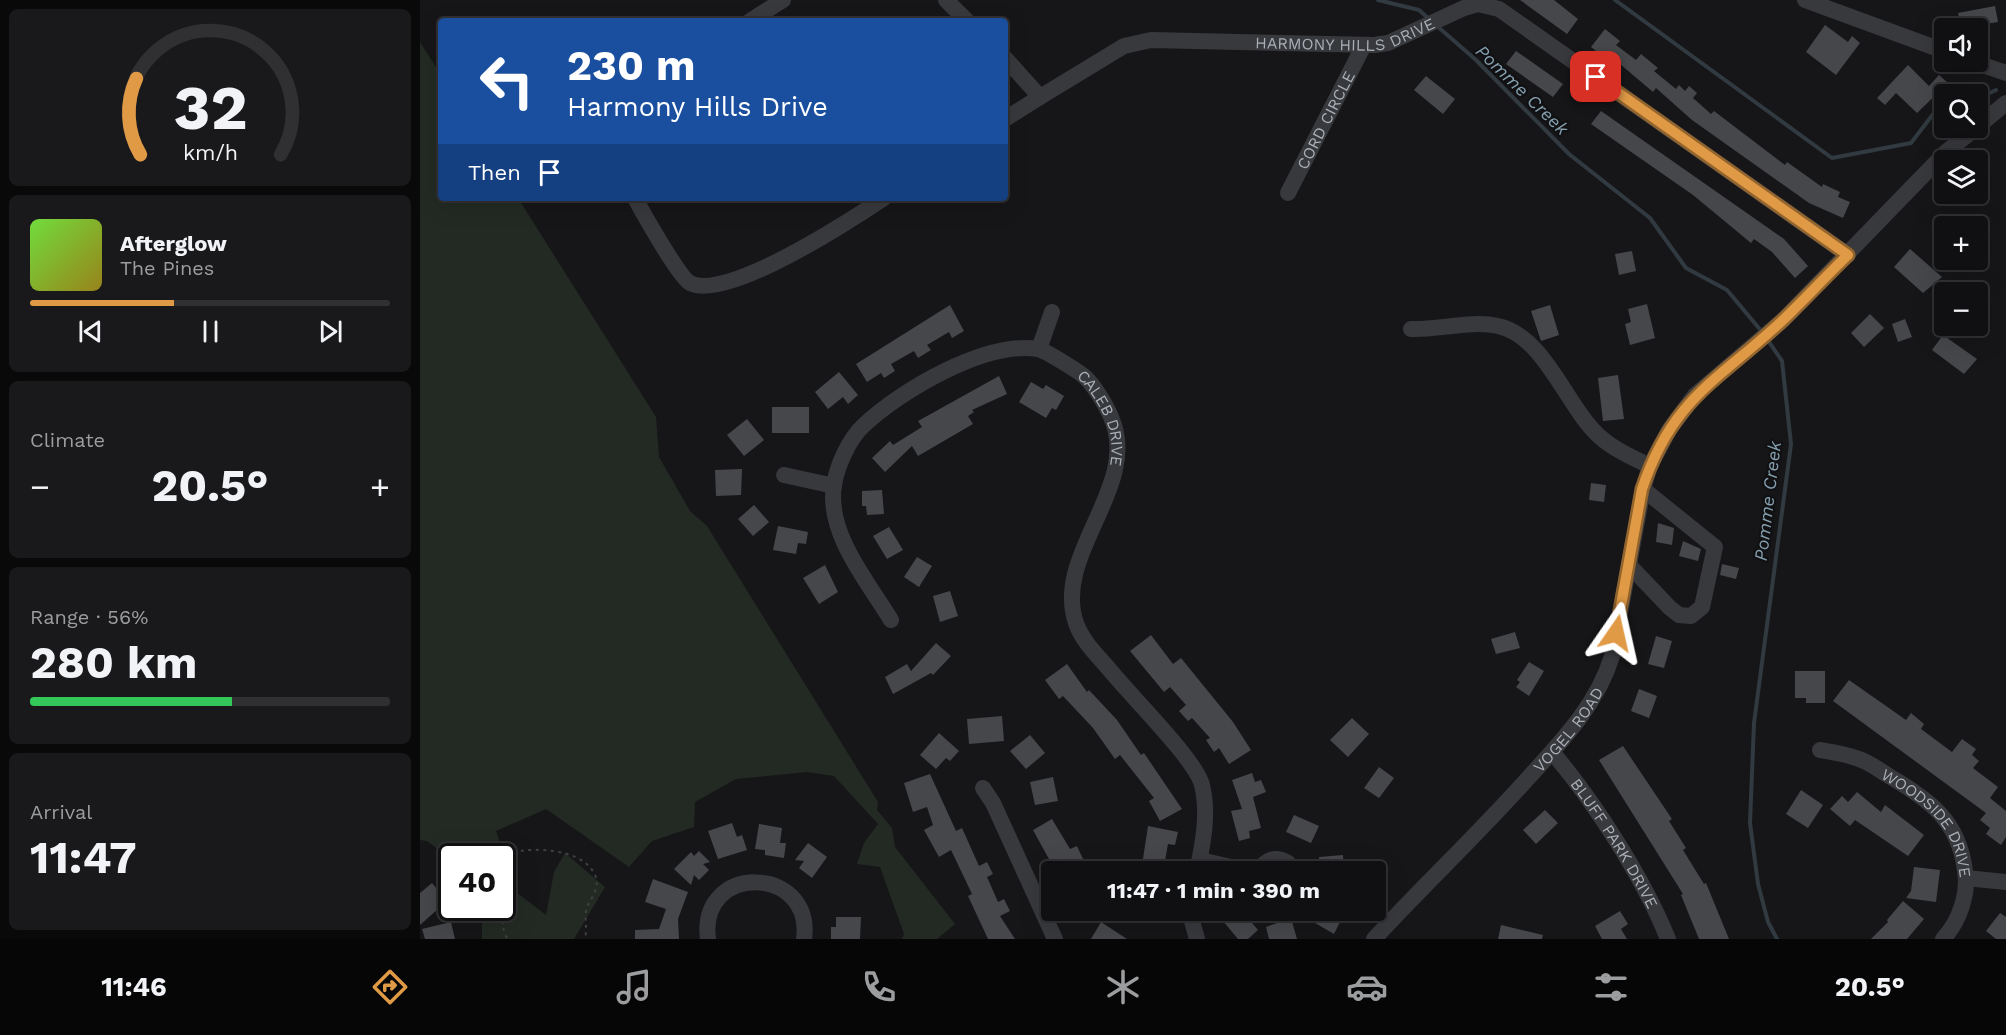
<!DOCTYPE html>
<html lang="en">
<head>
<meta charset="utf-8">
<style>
  body { margin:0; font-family:"Work Sans",sans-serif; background:#19191b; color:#f1f3f6; height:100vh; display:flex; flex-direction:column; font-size:22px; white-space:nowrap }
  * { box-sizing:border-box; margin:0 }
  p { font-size:20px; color:#9c9d9f }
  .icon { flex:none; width:33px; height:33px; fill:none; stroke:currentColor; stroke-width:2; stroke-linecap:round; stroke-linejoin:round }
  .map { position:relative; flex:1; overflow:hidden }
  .drawer { display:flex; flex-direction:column; gap:9px; padding:9px; background:#09090a; width:420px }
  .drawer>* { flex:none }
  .hud { position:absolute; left:18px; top:18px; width:570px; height:183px; border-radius:6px; box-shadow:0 6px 24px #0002,0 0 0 2px #303032; background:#1a4fa0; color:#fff; overflow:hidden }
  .tools { position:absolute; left:1514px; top:18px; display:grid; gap:12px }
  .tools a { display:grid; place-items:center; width:54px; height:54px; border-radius:6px; background:#101012; box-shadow:0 6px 24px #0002,0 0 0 2px #303032; font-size:30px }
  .speed { position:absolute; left:18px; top:843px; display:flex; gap:12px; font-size:30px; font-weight:700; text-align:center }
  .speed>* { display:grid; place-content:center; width:78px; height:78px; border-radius:50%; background:#101012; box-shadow:0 6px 24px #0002,0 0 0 2px #303032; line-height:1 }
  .speed .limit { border:3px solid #111; border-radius:9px; background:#fff; color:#111 }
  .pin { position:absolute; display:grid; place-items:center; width:51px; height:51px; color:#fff; margin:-26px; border-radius:12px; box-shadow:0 3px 9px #0006 }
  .me { position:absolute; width:66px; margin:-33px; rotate:11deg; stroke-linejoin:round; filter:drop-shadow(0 0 4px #0008) }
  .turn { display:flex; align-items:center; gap:21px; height:126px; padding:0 30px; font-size:27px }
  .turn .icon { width:78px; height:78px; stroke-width:2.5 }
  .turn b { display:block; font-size:42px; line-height:51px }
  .then { display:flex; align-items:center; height:57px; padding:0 30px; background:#0003; gap:12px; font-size:22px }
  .big { font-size:45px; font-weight:700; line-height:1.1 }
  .drawer .card { flex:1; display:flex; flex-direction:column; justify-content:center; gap:9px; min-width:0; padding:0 21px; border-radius:9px; background:#19191b }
  .drawer .dial { align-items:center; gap:0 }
  .dial svg { height:156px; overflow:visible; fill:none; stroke:#303032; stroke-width:7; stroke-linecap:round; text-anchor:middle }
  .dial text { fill:#f1f3f6; stroke:none }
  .song { display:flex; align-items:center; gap:18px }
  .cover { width:72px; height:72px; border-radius:9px; background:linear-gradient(135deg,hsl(100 70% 55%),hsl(50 70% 35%)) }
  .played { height:6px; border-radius:3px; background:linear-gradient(90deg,#e09a46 40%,#303032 40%) }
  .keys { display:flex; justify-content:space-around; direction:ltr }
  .heat { display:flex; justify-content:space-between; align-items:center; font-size:33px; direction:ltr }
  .charge { height:9px; border-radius:4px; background:linear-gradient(90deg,#34c759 56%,#303032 0) }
  .trip { position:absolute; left:621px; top:861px; width:345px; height:60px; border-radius:6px; background:#101012; box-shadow:0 6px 24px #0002,0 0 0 2px #303032; font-weight:700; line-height:60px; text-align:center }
  .dock { display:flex; height:96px; justify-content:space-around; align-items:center; background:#060607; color:#9c9d9f }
  .dock .icon { width:42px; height:42px }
  .dock .active { color:#e09a46 }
  .dock b { font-size:27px; color:#f1f3f6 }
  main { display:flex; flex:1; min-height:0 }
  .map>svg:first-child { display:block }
</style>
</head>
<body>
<main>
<section class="drawer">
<div class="card dial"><svg viewBox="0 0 100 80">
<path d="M14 69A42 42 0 1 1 86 69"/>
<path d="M14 69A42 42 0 0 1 12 30" stroke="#e09a46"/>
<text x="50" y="56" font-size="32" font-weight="700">32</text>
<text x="50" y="72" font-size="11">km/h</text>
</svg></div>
<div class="card">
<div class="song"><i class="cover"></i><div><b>Afterglow</b><p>The Pines</p></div></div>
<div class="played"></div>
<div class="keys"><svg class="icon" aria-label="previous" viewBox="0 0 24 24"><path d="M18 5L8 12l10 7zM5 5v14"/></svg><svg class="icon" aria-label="pause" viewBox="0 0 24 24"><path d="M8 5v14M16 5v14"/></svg><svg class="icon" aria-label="next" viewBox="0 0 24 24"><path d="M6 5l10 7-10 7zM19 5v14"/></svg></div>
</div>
<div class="card"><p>Climate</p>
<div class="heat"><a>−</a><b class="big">20.5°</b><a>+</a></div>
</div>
<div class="card"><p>Range · 56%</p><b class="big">280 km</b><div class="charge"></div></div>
<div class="card"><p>Arrival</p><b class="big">11:47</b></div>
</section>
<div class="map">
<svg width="1586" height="939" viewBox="0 0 1586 939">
  <rect width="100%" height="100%" fill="#161618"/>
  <path fill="#232a23" d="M0,42l21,33v123h77l138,219 3,40 31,54 17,15 171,276 -1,8 15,18 3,19 60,77 -18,15h-35l2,-5 -24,-67 -23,-3 7,-21 14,-19 -44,-48 -27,-4 -71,7 -41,23 -1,25 -42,14 -23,26 -83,-58 -50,22 20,61 30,23 8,-43 11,-19 40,34 -31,52h-92v-31h20v-52h-50l-1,3 -24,-18 -7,-1z"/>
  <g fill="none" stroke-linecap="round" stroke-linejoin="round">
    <path stroke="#313a40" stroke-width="4" d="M958,0l41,10 10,9
      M1195,0l217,158 79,-15 26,-34 7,-1
      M1017,26l39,34 93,94 81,64 36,50 41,22 36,43
      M1557,99l19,-9
      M1347,339l15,22 9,83 -37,279 -4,100 8,61 10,38 9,17"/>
  </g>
  <path fill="#45474b" d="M1100,0h34l24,19 -11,15z
    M1575,6l3,16 -37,6 -3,-15z
    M1405,25l23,17 4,-6 8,7 -24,32 -30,-23z
    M1185,29l15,12 -4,4 20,15 5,-6 17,14 -4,3 22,18 3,-4 6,6 4,-5 8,7 -4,5 18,16 3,-3 71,54 2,-3 35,25 1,-3 17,8 -2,5 12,5 -7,16 -34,-15 -117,-83 -36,-32 -3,4 -33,-28 -3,4 -26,-21z
    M1096,51l47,33 -10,13 -47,-33z
    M1488,65l21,21 10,-11 9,8 -31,30 -21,-20 -11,12 -8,-7z
    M1006,76l29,23 -12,15 -29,-24z
    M1181,111l183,128 24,27 -13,12 -23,-26 -18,-13 -3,4 -58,-48 -102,-71z
    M1490,249l32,28 -19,16 -29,-26z
    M1212,251l4,20 -17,4 -4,-21z
    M1227,304l8,34 -25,7 -5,-21 6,-2 -3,-13z
    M530,305l14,26 -12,7 -3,-6 -22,13 4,5 -13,8 -4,-7 -23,13 4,7 -11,7 -3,-5 -14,9 -11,-18z
    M1130,305l9,30 -18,6 -10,-30z
    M1450,314l14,14 -20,19 -13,-14z
    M1485,319l7,18 -14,5 -6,-18z
    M1523,335l34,24 -13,15 -32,-24z
    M419,372l19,23 -10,9 -5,-7 -15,12 -13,-17z
    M1198,375l6,44 -21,2 -5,-43z
    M579,376l8,18 -35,16 2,2 -6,4 5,8 -55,32 -6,-10 -27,26 -13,-14 18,-17 3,4 29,-18 -4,-6z
    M611,382l12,7 3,-4 18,11 -8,14 -4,-2 -6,10 -27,-16z
    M352,407h37v26h-37z
    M327,419l17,21 -20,16 -17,-21z
    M322,469l-1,26 -25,1 -1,-26z
    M1171,483l15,2 -2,17 -15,-2z
    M462,490l2,24 -17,1 -1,-9h-4v-15z
    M334,505l15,17 -16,14 -15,-17z
    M1238,523l16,5 -2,17 -16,-3z
    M358,526l30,6 -2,12 -8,-1 -2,11 -23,-4z
    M469,527l14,23 -16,9 -14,-23z
    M1263,541l18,8 -3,12 -19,-5z
    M497,557l15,9 -13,21 -15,-10z
    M1302,564l17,4 -3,11 -16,-4z
    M405,565l13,27 -19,12 -16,-26z
    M530,591l8,25 -18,6 -7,-26z
    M1095,632l5,16 -24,6 -5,-15z
    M731,635l22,29 8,-6 52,64 18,28 -22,14 -10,-16 -5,4 -8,-12 4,-2 -18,-20 -4,3 -9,-10 7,-6 -16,-18 -6,5 -34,-41z
    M1236,636l16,5 -8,27 -16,-4z
    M516,643l15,13 -18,19 -2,-2 -38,21 -8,-17 22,-13 4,7z
    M1109,662l15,9 -15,25 -13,-9 4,-5 -3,-2z
    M647,664l20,28 2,-2 28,30 24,35 3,-2 38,56 -22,12 -11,-20 5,-3 -34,-43 -5,4 -22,-31 -30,-32 -4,3 -14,-19z
    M1375,671h30v32h-19v-5h-11z
    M1429,680l57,40 5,-7 13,11 -3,5 31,23 10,-13 14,10 -4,6 7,6 -6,7 25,19 -8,11 16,13v26l-5,8 -15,-11 4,-6 -10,-8 6,-7 -153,-112z
    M1219,689l18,7 -8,22 -18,-7z
    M582,716l2,25 -35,3 -2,-25z
    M932,718l17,16 -21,23 -18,-17z
    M519,733l20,18 -9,10 -4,-3 -10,11 -16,-14z
    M610,735l15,18 -19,16 -16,-18z
    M1203,746l49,73 -3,2 17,27 -3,2 21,34 2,-1 23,56h-30l-18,-44 2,-1 -84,-134z
    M959,767l15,11 -15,20 -15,-10z
    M832,773l3,9 6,-2 5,12 -13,5 8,31 -12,3 1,7 -11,3 -8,-30 11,-2 -10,-29z
    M510,774l26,57 6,-3 17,38 8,-4 6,12 -6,3 11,25 6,-3 6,12 -10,5 15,23h-27l-20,-43 4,-2 -21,-44 -12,7 -15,-27 9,-5 -6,-18 -14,5 -9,-29z
    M633,777l5,24 -23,4 -5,-23z
    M1381,790l22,15 -15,23 -22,-14z
    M1437,792l24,20 4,-7 39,30 -16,21 -53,-36 -5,6 -20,-17 12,-13 6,6z
    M1125,810l13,13 -22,21 -13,-14z
    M874,815l25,11 -8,17 -25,-11z
    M632,819l18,30 7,-3 12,26h-36l-6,-12 2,-1 -16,-29z
    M312,823l5,14 5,-2 5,15 -29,9 -10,-28z
    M339,824l23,4 -2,15h6l-2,15 -19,-3v-5l-10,-1z
    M728,826l30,6 -3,13 -7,-1 -5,28h-22z
    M388,843l19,14 -15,21 -13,-10 5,-7 -9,-1z
    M279,851l11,11 -7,2 6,6 -10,10 -5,-5 -3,10 -17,-16 17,-17 3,4z
    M923,855l1,17h-24l-1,-15z
    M1494,867l26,3 -4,32 -30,-4 5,-7z
    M233,879l35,13 -10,27 1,20h-44v-9l24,-1 7,-20 -21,-7z
    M12,883l15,18 -27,24v-32z
    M1483,901l21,18 -17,20h-36l17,-17 -1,-2z
    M806,910h26l-6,6 12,14 -10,9h-10l-15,-18 6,-6z
    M895,910h31l-12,24 -24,-14z
    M1200,911l8,13 -7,5 6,10h-25l-7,-13z
    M1580,913l6,4v22h-10l-10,-8z
    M416,917h25l-1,22h-29v-12h5z
    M871,918l6,21h-28l-3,-12z
    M31,922l4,17h-30l-3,-10z
    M681,922l26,17h-36z
    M1081,925l42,10 -1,4h-44z"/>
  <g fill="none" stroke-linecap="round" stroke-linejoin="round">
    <path stroke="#3e4043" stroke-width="2" stroke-dasharray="3 4.5" stroke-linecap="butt" d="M79,856c23,-10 81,-10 95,17 9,16 -7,28 -8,38 -1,10 1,18 -1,28
      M82,891c7,15 -5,35 6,48"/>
    <g stroke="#38393d" stroke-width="16">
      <path d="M526,0l21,21"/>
      <path d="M1385,0l139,51"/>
      <path d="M330,21l33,-21"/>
      <path id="s1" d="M585,58l35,39 84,-51 27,-6 223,5 14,-2 76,-35 14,-4 21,5 349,246"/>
      <path d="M1554,62l32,11"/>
      <path d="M585,119l35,-22"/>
      <path d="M1557,127l29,-24"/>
      <path id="s2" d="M868,193l76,-148"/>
      <path d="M215,198c8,15 44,79 55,85 36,19 161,-63 194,-85"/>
      <path d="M991,329c28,1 60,-9 87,-3 47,10 68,80 101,110 14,13 34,22 51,30"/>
      <path d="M619,349l13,-37"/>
      <path d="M364,475l50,11"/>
      <path d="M1209,565l41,43 9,7 12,1 11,-9 13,-60 -72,-58"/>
      <path id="s3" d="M471,620c-23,-38 -65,-87 -57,-135 3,-19 15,-46 29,-59 38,-36 122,-85 175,-77 8,2 42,23 48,29 9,9 20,27 25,39 31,69 -59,137 -35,206 6,18 22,33 33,46 20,25 87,91 93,116 7,29 1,58 -5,87"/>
      <path id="s4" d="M1400,750c12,2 25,4 36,8 12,3 23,12 33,18 41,24 70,45 76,95 4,23 -6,51 -22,68"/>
      <path id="s5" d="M1132,752c42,49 92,127 116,187"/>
      <path d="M563,788l10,15 62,136"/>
      <path d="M780,860l53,12"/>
      <path d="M839,872c6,-14 17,-16 29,-9l5,9"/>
      <path d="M1546,878l40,4"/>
      <path d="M769,910l8,29"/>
      <path d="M288,939c-10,-77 106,-74 96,0"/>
      <path id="s6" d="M954,939c51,-55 106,-107 156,-163 33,-36 68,-73 82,-120l31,-167 7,-23 19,-36 26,-35 88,-75 163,-168 30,-24"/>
    </g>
  </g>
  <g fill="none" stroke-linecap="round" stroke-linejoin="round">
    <defs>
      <path id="route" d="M1176,77l252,178c-22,21 -43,44 -65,65 -65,61 -110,77 -141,169l-26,144"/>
    </defs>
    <use href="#route" stroke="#92642e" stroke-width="15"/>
    <use href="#route" stroke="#e09a46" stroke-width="10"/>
  </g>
  <g text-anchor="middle" stroke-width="4.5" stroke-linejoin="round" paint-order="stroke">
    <g font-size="16" fill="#aaafb7" stroke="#111113">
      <text dy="6" stroke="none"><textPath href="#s1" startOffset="374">HARMONY HILLS DRIVE</textPath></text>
      <text dy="6" stroke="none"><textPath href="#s2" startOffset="82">CORD CIRCLE</textPath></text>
      <text dy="6" stroke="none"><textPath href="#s3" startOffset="513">CALEB DRIVE</textPath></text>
      <text dy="6" stroke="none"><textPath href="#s6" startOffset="286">VOGEL ROAD</textPath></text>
      <text dy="6" stroke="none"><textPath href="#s4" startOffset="138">WOODSIDE DRIVE</textPath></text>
      <text dy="6" stroke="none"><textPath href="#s5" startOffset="111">BLUFF PARK DRIVE</textPath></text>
    </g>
    <g font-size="18" font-style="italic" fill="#849fae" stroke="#111113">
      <text transform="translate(1102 90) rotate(44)" y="6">Pomme Creek</text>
      <text transform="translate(1348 501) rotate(-83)" y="6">Pomme Creek</text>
    </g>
  </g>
</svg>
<div class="tools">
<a><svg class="icon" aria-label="sound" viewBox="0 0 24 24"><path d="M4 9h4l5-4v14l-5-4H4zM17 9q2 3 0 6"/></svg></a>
<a><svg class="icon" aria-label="search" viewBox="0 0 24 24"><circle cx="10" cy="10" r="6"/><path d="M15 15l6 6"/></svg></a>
<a><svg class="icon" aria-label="layers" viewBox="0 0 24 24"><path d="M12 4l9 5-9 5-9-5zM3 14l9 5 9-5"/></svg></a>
<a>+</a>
<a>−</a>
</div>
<div class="speed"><div class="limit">40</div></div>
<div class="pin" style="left:1176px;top:77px;background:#d93025"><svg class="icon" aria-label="arrive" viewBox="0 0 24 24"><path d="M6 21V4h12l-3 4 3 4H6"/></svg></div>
<svg class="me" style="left:1196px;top:633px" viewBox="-20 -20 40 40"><path d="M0-17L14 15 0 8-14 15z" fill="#e09a46" stroke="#fff" stroke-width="4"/></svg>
<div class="trip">11:47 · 1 min · 390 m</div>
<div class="hud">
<div class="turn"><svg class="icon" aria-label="left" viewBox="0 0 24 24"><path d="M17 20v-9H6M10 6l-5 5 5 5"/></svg><div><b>230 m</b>Harmony Hills Drive</div></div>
<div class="then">Then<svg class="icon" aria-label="arrive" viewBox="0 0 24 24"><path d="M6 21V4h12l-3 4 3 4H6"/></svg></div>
</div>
</div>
</main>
<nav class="dock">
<b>11:46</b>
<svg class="icon active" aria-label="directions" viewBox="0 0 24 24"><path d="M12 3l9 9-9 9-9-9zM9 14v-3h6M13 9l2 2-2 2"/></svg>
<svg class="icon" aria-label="music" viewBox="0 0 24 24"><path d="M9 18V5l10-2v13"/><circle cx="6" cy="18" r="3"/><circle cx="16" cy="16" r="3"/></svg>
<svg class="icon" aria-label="phone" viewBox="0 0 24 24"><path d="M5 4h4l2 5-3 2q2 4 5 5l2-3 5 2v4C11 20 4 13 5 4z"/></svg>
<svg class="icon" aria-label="climate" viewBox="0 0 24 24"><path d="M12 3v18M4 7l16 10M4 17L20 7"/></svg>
<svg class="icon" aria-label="car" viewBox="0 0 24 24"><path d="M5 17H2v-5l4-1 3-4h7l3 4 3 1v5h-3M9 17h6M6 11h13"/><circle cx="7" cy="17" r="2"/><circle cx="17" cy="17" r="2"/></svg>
<svg class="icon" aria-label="filters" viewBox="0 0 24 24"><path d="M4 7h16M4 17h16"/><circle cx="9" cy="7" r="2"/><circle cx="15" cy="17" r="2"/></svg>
<b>20.5°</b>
</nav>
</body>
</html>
